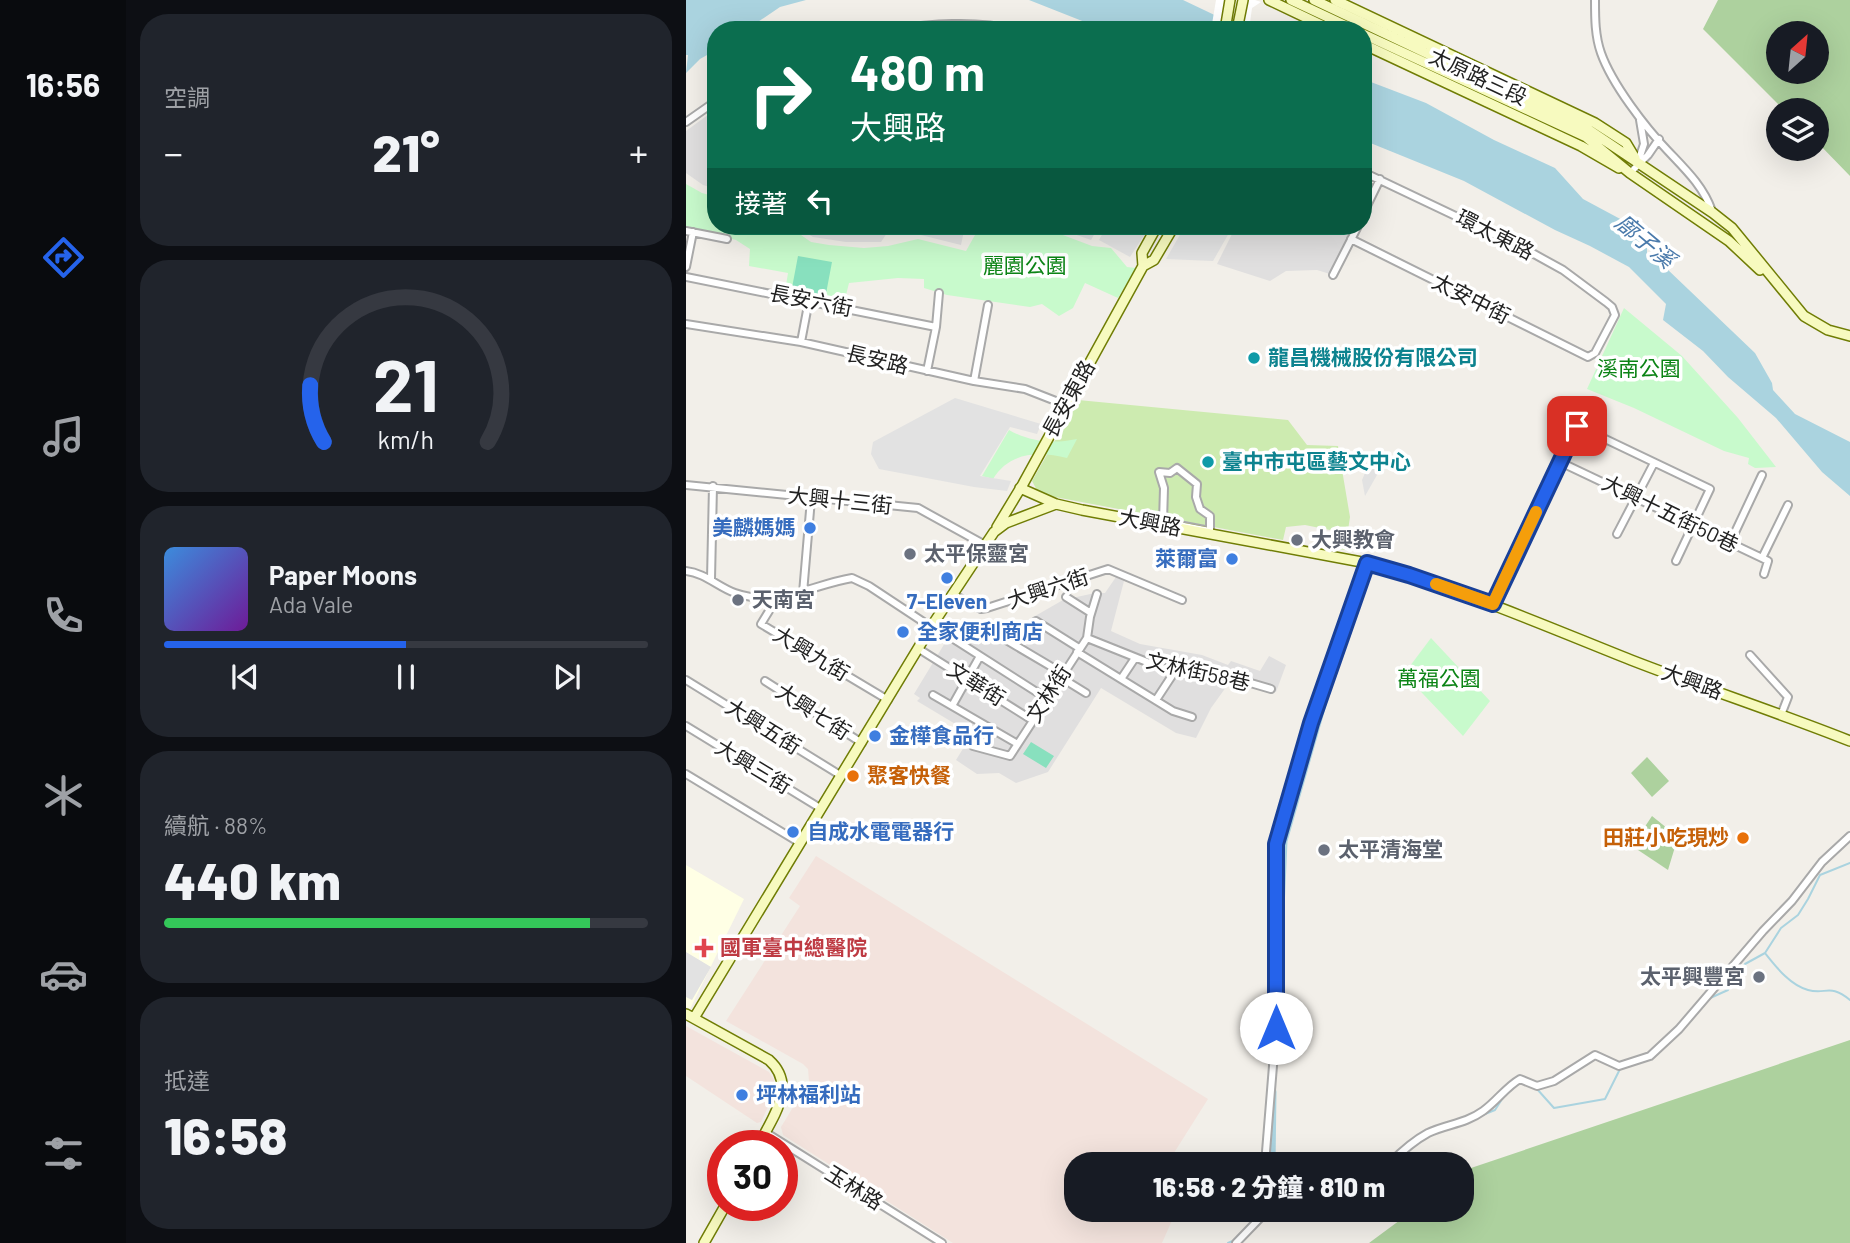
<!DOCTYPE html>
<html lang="zh-TW">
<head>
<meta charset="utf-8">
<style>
  body { margin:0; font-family:Barlow,"Noto Sans TC",sans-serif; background:#20242c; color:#f1f3f6; height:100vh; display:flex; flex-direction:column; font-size:26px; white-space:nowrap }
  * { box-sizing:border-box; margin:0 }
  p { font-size:23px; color:#9ea1a6 }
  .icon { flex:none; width:38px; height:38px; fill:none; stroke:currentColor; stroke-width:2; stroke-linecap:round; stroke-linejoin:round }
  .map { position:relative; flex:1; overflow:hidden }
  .panel { display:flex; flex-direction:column; gap:14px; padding:14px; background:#0d0f14; width:560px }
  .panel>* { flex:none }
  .hud { position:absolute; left:21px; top:21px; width:665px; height:214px; border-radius:28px; box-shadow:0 7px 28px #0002; background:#0b6e4f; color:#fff; overflow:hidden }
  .needle { width:46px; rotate:27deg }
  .controls { position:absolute; left:1080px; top:21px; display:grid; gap:14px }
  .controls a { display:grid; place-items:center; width:63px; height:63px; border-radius:50%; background:#171b24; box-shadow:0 7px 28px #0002; font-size:35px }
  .speed { position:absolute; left:21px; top:1130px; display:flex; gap:14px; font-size:35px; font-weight:700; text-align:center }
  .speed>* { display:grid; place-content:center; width:91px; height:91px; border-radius:50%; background:#171b24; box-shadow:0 7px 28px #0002; line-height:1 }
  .speed .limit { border:10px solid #d22; background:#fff; color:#111 }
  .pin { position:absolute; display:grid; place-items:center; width:60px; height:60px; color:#fff; margin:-30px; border-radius:14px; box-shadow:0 4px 10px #0006 }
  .me { position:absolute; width:77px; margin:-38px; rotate:0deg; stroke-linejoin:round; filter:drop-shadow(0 0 5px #0008) }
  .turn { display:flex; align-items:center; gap:24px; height:147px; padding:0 28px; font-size:32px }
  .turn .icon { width:91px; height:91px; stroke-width:2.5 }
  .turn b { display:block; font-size:49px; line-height:60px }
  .then { display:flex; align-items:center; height:66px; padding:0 28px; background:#0003; gap:14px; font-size:26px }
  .big { font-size:52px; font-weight:800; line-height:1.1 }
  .panel .widget { flex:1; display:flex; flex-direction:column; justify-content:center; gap:10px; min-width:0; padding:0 24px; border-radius:28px; background:#20242c }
  .panel .dial { align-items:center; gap:0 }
  .dial svg { height:182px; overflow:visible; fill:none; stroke:#363941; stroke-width:7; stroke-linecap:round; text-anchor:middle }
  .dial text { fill:#f1f3f6; stroke:none }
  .song { display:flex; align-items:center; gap:21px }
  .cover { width:84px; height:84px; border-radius:10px; background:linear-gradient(135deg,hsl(210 70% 55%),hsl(280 70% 35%)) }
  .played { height:7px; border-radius:4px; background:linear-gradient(90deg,#2563eb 50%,#363941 50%) }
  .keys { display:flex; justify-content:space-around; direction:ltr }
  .heat { display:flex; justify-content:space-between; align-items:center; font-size:38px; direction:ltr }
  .charge { height:10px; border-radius:5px; background:linear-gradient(90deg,#34c759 88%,#363941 0) }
  .trip { position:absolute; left:378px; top:1152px; width:410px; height:70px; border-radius:28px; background:#171b24; box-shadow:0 7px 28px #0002; font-weight:800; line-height:70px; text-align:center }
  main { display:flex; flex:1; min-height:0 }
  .tabs { display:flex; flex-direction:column; width:126px; justify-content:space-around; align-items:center; background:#090b0e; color:#9ea1a6 }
  .tabs .icon { width:49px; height:49px }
  .tabs .active { color:#2563eb }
  .tabs b { font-size:32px; color:#f1f3f6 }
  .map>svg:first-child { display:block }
</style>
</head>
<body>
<main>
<nav class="tabs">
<b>16:56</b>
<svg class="icon active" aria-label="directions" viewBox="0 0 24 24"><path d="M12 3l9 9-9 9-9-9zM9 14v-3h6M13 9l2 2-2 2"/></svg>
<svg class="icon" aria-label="music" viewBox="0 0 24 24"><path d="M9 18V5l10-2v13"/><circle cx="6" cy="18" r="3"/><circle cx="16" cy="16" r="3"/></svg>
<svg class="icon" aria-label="phone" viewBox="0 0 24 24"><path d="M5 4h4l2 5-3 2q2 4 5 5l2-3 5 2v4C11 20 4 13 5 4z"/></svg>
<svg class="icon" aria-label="climate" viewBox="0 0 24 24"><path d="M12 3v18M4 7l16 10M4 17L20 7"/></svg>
<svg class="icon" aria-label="car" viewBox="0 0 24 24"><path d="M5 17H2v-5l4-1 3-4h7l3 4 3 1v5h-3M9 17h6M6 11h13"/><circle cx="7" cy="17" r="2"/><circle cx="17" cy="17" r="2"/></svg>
<svg class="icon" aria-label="filters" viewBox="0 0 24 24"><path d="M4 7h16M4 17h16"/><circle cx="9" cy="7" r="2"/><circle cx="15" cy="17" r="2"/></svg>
</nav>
<section class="panel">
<div class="widget"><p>空調</p>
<div class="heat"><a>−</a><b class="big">21°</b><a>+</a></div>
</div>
<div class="widget dial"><svg viewBox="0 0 100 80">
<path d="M14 69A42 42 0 1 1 86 69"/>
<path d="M14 69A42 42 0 0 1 8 44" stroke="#2563eb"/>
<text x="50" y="56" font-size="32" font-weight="700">21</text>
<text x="50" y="72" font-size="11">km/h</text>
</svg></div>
<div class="widget">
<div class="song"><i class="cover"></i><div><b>Paper Moons</b><p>Ada Vale</p></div></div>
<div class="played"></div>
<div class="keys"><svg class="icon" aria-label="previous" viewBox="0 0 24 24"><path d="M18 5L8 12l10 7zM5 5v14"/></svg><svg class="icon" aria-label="pause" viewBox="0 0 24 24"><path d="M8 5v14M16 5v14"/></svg><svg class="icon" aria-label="next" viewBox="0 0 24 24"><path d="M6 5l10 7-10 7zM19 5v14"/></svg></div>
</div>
<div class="widget"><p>續航 · 88%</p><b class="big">440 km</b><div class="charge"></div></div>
<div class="widget"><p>抵達</p><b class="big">16:58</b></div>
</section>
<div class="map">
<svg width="1164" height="1243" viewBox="0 0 1164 1243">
  <rect width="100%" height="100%" fill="#f2efe9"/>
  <path fill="#e0dfdf" d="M30,109v80l-13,-4 -17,-12v-42z
    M108,226h93l2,4 -8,12h-35l-33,-5z
    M234,226h45l-4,19 -44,-11z
    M365,226h48l-8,14z
    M550,226h117l-23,48 -13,-4 -31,1 -16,10 -53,-17z
    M430,577l8,4 -13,50 29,13 62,11 26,10 3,-4 29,10 9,-15 17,9 -10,27 -47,-9 -18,25 -15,30 -20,-5 -75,-45 -53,84 -32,11 -17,-10 -22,1 -21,-14 16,-26 -55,-33 3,-3 -6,-4 40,-66 31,17 78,-45 32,-7h10z"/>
  <path fill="#ffffe5" d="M0,865l58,34 -54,110 -4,-2z"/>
  <path fill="#f3e3dd" d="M130,856l392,243 -41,65h-91v45h101l-15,34h-209l-170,-108 -2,-8 28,-46 -1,-12 -5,-5 -77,-43 74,-115 -11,-8z
    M0,1026l83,46 5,8v14l-13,28 -4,1 -71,-47z"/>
  <path fill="#cdebb0" d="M392,400l210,20 19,25 31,1 12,71 -5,33 -6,-1 1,-17 -35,-7 -19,2 -3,13 -244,-46 -7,-13z"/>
  <path fill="#add19e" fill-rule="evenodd" d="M1032,0h132v176l-33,-34 -1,-32h-32l-81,-81zM1092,33h38v39h-38z
    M961,757l22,24 -17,16 -21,-24z
    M966,816l26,21 -10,33 -36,-24z
    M1164,1040v203h-481l46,-34h46v-34l10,-7z"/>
  <path fill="#c8facc" d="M0,184l16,9 14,4v29h72l23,16 18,3 35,3 24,-2 30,-7 48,12 9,-16 -3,-9h67l53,20 19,2 16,19 9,1 -18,30 -33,-15 -12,25 -14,8 -17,-12 -12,3 -83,-12 -23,-7v-9l-26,-1 -49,5 -5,20 -53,-10 -6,-2 3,-18 -39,-7 1,-17 -14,-9 -50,-13z
    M938,308l58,48 56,62 38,49 -21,1 -7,-4 1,-6 -25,-7 -90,-43 -47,-19z
    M323,430c21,12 44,14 68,9l-10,19c-28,-7 -58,-6 -74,21l-11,-3z
    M745,638l59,63 -27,35 -59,-62z"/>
  <path fill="#88e0be" d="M112,256l34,6 -7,37 -34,-6z
    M345,742l23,14 -8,12 -23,-14z"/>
  <path fill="#e2e2e2" d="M421,226h43l-20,31 -31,-17z
    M499,226h48l-20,35 -47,-2z
    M269,398l86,26 -4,10 -27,-7 -30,49 31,5 -4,10 -33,-4 -95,-18 -8,-15 2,-12z
    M688,452l15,2 -24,42 -3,-16z
    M0,952l25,15 -19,33 -6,-3z"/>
  <path fill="#aad3df" d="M0,0h120l-26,7 -34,23h-30v20l-16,9 -14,14 2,-18h-2z
    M343,0h154l63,30h-141z
    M677,79l63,24 68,37 61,28 28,31 41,22 23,19v18l19,10 89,85 17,30 1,7 22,24 55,28v54l-28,-24 -46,-54 -48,-41 -25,-26 -40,-31 3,-16 -37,-37 -39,-21 -35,-16 -91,-49 -101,-41z"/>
  <path fill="#fff" d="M530,0h39l6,2 -9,6 -3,22h-38z"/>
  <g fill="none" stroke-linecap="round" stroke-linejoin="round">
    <path stroke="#aad3df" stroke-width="2" d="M1079,953c12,15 25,32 43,37 18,5 22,-7 42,10
      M1022,999l20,-9 17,-26 20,-11 16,-25 17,-13 10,-16 12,-24 30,-12
      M969,1055l12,-10
      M851,1089l17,19 51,-9 16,-32
      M794,1116l15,-6 9,-14
      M739,1138l11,-5
      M711,1160l20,-17
      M577,1220l24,-11
      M542,1243l7,-3 16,-17"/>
    <path stroke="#aad3df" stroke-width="7" d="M593,954l5,-113 40,-140
      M586,1164l1,-72"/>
    <defs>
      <path id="street" d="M909,0c0,18 0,36 6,53 11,31 44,74 67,98 18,19 35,35 44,60
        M202,30c43,-6 86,-10 129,0
        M0,122l30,-21
        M952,162l6,-18 -4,-24
        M944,173l18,-18 11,-16
        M677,214l17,-35
        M0,231l41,8
        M665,239l237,118 7,-4 20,-38 -3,-8 -6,-5 -43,-32 -38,-21 -162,-77
        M0,267l7,-35
        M647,275l25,-49
        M0,277l250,50
        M0,324l115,18 173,39 51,8 41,16
        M115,342l8,-42
        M241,371l9,-44 3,-34
        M288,381l14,-76
        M892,426l132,63 -34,72
        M874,462l202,96 6,3 -4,13
        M491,468l20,16 -1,13 4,12 10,7v15l-47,-9 1,-34 -5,-16 11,1z
        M0,485l232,23 67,37
        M931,534l37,-71
        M1044,543l32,-68
        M1076,558l26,-53
        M0,571c19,2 32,16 49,22 44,15 75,-8 117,-15l17,8 62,41
        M25,579l2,-93
        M117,593l8,-94
        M266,594l29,15 6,-1 121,-39 74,31
        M380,597l25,16
        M91,598l-16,26 127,76
        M807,604l93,-196
        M350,621l43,27
        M263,636l97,62
        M315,637l61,36
        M401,638l75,30 51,4 58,17
        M233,649l113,71
        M391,652l96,59 19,6
        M1064,655l38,42 -7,18
        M374,677l26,16
        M435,679l14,-21
        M0,680l154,95
        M79,681l97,62
        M247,695l83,48
        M470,700l21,-32
        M266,706l28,-50
        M0,726l134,82
        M287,746l37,10 77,-118 3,-21 7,-23
        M0,774l114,69
        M79,1132l177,111
        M579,1164l11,-135v-185l35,-121 56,-160
        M703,1164c12,-12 24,-23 39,-31 19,-9 37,-9 55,-22 14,-10 23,-24 37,-32l17,7 17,-5 41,-26 24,11 31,-10 29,-27 84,-98 29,-30 30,-39 28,-26
        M578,1214l18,-5
        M550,1243l28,-29"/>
      <path id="secondary" d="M583,0l63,30
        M605,0l64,30
        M628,0l275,130 124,83 19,15 72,88 24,14 22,6
        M649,0l260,123 31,20 9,15
        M539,30l5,-30
        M551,30l6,-30
        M677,34l223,103 44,36 99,68 31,29
        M677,44l218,102 38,22
        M457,266l11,-6 20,-34
        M457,266l-1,-13 15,-27
        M334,488l36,16 26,6 285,53c91,25 176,62 264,97 72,28 146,52 219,81
        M311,527l26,-43 120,-218
        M0,1014l83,46c29,26 3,58 -11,86
        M8,1018l237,-391 63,-95 12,-9 50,-19
        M18,1243l21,-37"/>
    </defs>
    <use href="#street" stroke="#a9a9a9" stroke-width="10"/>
    <use href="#secondary" stroke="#707d05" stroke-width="12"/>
    <use href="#street" stroke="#fff" stroke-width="6"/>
    <use href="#secondary" stroke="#f7fabf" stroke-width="9"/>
  </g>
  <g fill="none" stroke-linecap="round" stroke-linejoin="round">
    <defs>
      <path id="route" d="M590,1028v-184l35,-121 56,-160 42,12 84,29 84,-178"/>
    </defs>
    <use href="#route" stroke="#184099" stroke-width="18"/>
    <use href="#route" stroke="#2563eb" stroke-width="12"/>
    <path stroke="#f59e0b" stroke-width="12" d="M750,584l57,20 43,-92"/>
  </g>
  <g fill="#0f9aa8" stroke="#fff" stroke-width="2.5">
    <circle cx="568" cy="358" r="7"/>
    <circle cx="522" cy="462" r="7"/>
  </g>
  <g fill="#3f7fe0" stroke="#fff" stroke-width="2.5">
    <circle cx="124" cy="528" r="7"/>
    <circle cx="546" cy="559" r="7"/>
    <circle cx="261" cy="578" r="7"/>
    <circle cx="217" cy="632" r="7"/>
    <circle cx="189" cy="736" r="7"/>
    <circle cx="107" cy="832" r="7"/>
    <circle cx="56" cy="1095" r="7"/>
  </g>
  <g fill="#6b7280" stroke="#fff" stroke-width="2.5">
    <circle cx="611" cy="540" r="7"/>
    <circle cx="224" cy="554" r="7"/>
    <circle cx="52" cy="600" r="7"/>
    <circle cx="638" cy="850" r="7"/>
    <circle cx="1073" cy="977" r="7"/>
  </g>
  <g fill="#e8710a" stroke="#fff" stroke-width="2.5">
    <circle cx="167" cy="776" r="7"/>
    <circle cx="1057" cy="838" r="7"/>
  </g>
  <path fill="#e0444e" stroke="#fff" stroke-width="2.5" d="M14.5 937.5h7v7h7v7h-7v7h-7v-7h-7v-7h7z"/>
  <g text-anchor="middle" stroke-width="7" stroke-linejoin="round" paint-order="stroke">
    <g font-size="21" fill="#222" stroke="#fff">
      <text transform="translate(792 77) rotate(25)" y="7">太原路三段</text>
      <text transform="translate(809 235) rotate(27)" y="7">環太東路</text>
      <text transform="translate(785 299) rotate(27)" y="7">太安中街</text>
      <text transform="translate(125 301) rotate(11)" y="7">長安六街</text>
      <text transform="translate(191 360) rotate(13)" y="7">長安路</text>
      <text transform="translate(383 399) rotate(-61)" y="7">長安東路</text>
      <text transform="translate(154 501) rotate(6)" y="7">大興十三街</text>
      <text transform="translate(984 514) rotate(26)" y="7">大興十五街50巷</text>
      <text transform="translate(464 523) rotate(11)" y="7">大興路</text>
      <text transform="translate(362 589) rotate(-18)" y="7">大興六街</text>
      <text transform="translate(125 654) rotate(31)" y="7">大興九街</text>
      <text transform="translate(512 672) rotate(13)" y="7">文林街58巷</text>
      <text transform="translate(1006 682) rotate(20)" y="7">大興路</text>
      <text transform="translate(290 684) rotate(32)" y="7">文華街</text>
      <text transform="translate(363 694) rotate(-57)" y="7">文林街</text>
      <text transform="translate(127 712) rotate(33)" y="7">大興七街</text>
      <text transform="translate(77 727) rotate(32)" y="7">大興五街</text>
      <text transform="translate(67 767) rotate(31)" y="7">大興三街</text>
      <text transform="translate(168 1188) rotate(32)" y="7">玉林路</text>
    </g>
    <g font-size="21" fill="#0c8416" stroke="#fff">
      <text x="339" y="273">麗園公園</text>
      <text x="953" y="376">溪南公園</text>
      <text x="753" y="686">萬福公園</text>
    </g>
    <g font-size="21" font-weight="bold" fill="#0d838f" stroke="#fff" text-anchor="start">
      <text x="582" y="365">龍昌機械股份有限公司</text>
      <text x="536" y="469">臺中市屯區藝文中心</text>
    </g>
    <g font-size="21" font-weight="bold" fill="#366cbe" stroke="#fff" text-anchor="start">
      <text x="110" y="535" text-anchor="end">美麟媽媽</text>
      <text x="532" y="566" text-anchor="end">萊爾富</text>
      <text x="261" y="609" text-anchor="middle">7-Eleven</text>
      <text x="231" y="639">全家便利商店</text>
      <text x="203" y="743">金樺食品行</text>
      <text x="121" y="839">自成水電電器行</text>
      <text x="70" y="1102">坪林福利站</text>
    </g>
    <g font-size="21" font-weight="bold" fill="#5b616d" stroke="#fff" text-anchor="start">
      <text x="625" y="547">大興教會</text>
      <text x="238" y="561">太平保靈宮</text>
      <text x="66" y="607">天南宮</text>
      <text x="652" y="857">太平清海堂</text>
      <text x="1059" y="984" text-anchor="end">太平興豐宮</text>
    </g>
    <g font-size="21" font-weight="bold" fill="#c56008" stroke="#fff" text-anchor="start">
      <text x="181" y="783">聚客快餐</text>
      <text x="1043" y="845" text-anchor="end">田莊小吃現炒</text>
    </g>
    <g font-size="21" font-weight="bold" fill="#be3a42" stroke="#fff" text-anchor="start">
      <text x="34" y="955">國軍臺中總醫院</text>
    </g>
    <g font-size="23" font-style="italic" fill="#4a7aab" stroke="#fff">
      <text transform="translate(959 241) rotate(40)" y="8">廍子溪</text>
    </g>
  </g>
</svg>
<div class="controls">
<a><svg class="needle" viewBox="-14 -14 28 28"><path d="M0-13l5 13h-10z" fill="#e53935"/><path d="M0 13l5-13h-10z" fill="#9ea1a6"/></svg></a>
<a><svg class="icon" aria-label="layers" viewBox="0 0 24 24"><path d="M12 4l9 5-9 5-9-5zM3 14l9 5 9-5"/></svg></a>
</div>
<div class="speed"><div class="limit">30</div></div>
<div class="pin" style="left:891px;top:426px;background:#d93025"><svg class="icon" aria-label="arrive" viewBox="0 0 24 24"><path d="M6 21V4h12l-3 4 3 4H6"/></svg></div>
<svg class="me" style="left:590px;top:1028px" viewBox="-20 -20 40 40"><circle r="19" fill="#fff"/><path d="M0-13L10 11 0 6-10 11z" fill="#2563eb"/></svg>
<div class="trip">16:58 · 2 分鐘 · 810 m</div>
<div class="hud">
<div class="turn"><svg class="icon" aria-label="right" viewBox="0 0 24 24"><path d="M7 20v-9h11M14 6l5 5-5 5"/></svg><div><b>480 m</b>大興路</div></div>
<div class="then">接著<svg class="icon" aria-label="left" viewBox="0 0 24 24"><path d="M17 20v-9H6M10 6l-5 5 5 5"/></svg></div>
</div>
</div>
</main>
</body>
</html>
